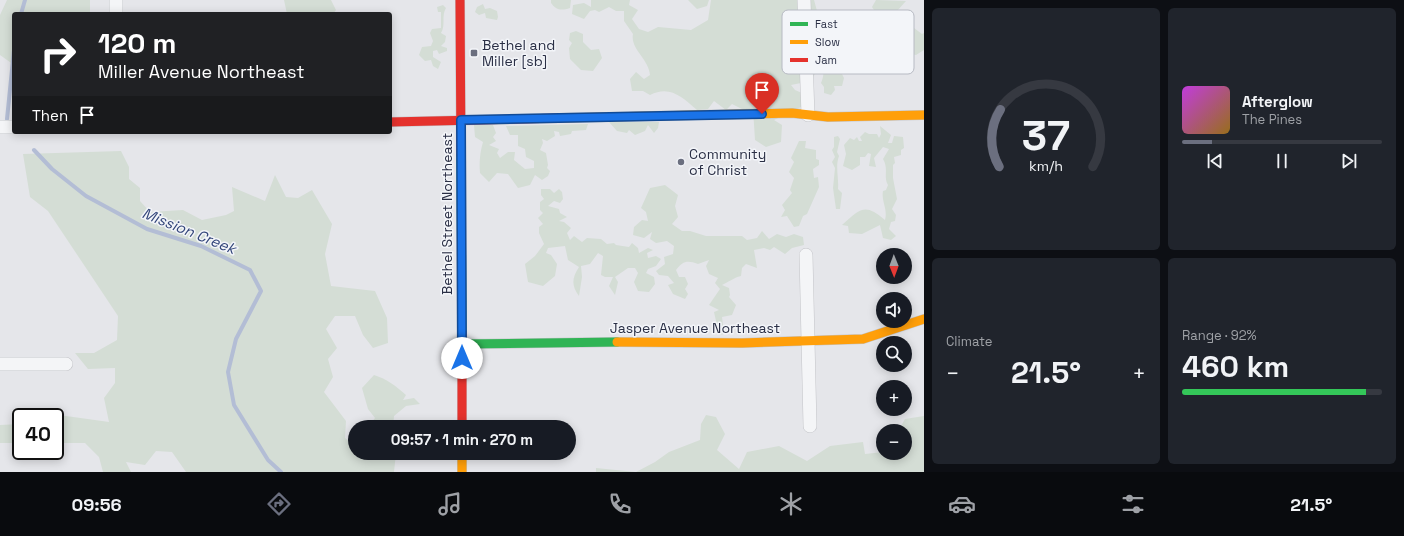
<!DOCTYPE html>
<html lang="en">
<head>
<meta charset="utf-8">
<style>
  body { margin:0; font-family:"Space Grotesk",sans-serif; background:#20242c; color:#f1f3f6; height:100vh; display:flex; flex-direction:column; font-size:15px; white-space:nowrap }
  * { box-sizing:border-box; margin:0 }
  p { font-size:13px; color:#9ea1a6 }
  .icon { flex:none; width:22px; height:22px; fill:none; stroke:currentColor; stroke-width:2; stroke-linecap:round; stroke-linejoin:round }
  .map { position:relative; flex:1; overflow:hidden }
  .side { display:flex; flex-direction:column; gap:8px; padding:8px; background:#0d0f14; width:480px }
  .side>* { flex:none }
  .guide { position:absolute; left:12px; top:12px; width:380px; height:122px; border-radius:4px; box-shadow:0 2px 10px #0003; background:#202124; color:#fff; overflow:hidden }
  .needle { width:26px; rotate:179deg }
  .fabs { position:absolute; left:876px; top:248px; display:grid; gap:8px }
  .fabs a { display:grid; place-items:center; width:36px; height:36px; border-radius:50%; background:#171b24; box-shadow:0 2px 10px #0003; font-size:20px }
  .speed { position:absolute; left:12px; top:408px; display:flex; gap:8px; font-size:20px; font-weight:700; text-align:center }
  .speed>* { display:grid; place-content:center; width:52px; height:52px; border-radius:50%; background:#171b24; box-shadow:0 2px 10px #0003; line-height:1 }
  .speed .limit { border:2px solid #111; border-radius:6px; background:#fff; color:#111 }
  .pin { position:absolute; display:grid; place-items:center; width:34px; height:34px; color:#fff; margin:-41px -17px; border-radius:50% 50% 50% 0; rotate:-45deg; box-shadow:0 0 4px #0007 }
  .pin .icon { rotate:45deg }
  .me { position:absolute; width:44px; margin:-22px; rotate:0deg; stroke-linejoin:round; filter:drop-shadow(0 0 3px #0008) }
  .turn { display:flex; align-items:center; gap:14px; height:84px; padding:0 20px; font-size:18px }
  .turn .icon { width:52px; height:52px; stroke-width:2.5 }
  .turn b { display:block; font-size:28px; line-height:34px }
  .then { display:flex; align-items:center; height:38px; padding:0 20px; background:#0003; gap:8px; font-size:15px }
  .big { font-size:30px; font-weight:600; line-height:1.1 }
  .side .widget { flex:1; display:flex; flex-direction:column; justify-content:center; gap:6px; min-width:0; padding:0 14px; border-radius:6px; background:#20242c }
  .side .dial { align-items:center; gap:0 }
  .dial svg { height:104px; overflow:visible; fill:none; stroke:#363941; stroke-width:7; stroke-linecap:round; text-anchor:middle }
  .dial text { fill:#f1f3f6; stroke:none }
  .song { display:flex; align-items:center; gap:12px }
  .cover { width:48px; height:48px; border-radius:6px; background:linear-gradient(135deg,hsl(290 70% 55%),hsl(40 70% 35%)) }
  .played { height:4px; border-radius:2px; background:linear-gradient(90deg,#6b6f7f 15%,#363941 15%) }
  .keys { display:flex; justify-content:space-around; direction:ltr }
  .heat { display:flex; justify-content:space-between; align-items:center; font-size:22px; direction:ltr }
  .charge { height:6px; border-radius:3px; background:linear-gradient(90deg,#34c759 92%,#363941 0) }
  .side .tiles { flex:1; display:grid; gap:8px; grid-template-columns:repeat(2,1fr) }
  .trip { position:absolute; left:348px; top:420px; width:228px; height:40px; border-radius:20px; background:#171b24; box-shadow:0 2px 10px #0003; font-weight:600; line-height:40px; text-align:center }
  .tabs { display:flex; height:64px; justify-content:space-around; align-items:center; background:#090b0e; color:#9ea1a6 }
  .tabs .icon { width:28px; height:28px }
  .tabs .current { color:#6b6f7f }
  .tabs b { font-size:18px; color:#f1f3f6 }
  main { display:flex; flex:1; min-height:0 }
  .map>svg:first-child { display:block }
</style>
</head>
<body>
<main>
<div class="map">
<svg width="924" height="472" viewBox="0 0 924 472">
  <rect width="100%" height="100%" fill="#e5e6ea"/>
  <path fill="#d4ddd5" d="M7,0h83v14h-76v51l-14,-10v-40z
    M284,0h47l5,10 -3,4h-46z
    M551,0h20l-1,8c-9,3 -14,2 -19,-5z
    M591,0h39l-1,5 9,5 -6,9 7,10 9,3 10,-5 33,3 17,-10 3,-20h103l6,22 -6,12 2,16 -3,8v9l3,5 -5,9 -20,4 4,5 16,7 -8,9 -29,14 8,5 -1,17 -15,5 -11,-7 -2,-31 -9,1 -12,-6 -6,6 -12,-9 -6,8 -11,1c-15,-13 -27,-25 -47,-15l-7,-4h-11l-2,-12 6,-7 8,7 6,-4c-1,-16 -20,-26 -17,-41l-9,-13v-10h-8l-7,-4 -10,5 -4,-2 -5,1 -6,8 -12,-5 1,-9 11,-2 7,4z
    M688,0h21l-2,6 -10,3z
    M876,0l30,1 -9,10 2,7 -5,8 10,6 10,-4 8,6 2,-1v17l-8,5 -9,-2 2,-7 -13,14 -11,-2 -6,-6 5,-8 8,-6 -5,-3 -4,1 -2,-6 -4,3 -6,-3 -2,-6 4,-3 7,-2 -8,-12z
    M483,4l2,5 5,-1 7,3 1,6 -1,3 -11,-2 -1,-5 -6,2 -4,-3 2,-5z
    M443,5l3,3c-5,8 0,17 -5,25l5,3 -1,6 -4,4 6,2v3l-8,3 -2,-4 -4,1v6l8,5 -3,7 -5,-3 -2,-6 -6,1 -6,-6 3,-8 9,-1 2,-5 -3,-8 2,-4 9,-1v-16h-3l-1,-5z
    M576,31l7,3v8l8,8 8,-1 3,9 -9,13 -12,-1 -11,-11 -1,-11 3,-5 -3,-3 1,-7z
    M830,31l6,3 13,1 1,-4h10l-1,6c5,4 7,10 5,17l-10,-1 -15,12 -3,-7 -3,8 8,6 3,6 -2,8h-8l1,4 -4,5 -7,-2v-6l-3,-4c5,-11 2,-20 -6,-29l6,-5 -1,-11z
    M609,122h50l-1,6 -4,5 -6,-8 -3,6 -10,4 -6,-5 -2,3 -10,-2z
    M588,124l-2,6 -14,1 -1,3 -11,2 -1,-4 -5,-1 1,5 -8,5 -5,-2 1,4 -3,7 6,3 2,12 -1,3 3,3 -2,5 -6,4 -7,-5 -5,10 -12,3 -10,-14 -11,-1 -8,9 -9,-9c-1,-10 0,-21 3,-31l-8,-5 -1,-12h19l3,8 -3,4 3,4 -7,4 10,4 -2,4 3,5 8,-6h7l-1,8 11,9 9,-1v-7l-8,-4 -1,-8 -7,-3v-11h-8l-4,-9z
    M880,126l11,9 -3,8h4l2,-7 9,1 1,11 -3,2v5l-7,2 1,6 -2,2v13l4,21 -5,10 4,6 -1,6 -4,1 -2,7 7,7 -5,4 -8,-2 -3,-13 -18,9 -13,-1 -1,-7 -6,-1c19,-17 23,-22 43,-5 3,-11 -4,-19 -2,-29l3,-1 2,-5c-5,-8 1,-16 -5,-26l6,-10 -6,-2 -9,11 2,9 -7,-1 2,-12 -3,-1 -3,4h-5v8l-8,5 -9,-4 3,-12 -2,-9 6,-7 4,2 3,-3 2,4h3l-2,-4 5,-5 4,2h8l2,4 2,-4z
    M838,136l2,3 -3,13 2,4c-4,10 0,22 -1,33l4,4 -2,16h-4l-3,-21 2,-20 -3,-6 3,-5 -3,-7 2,-3v-10z
    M799,141h7l-1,7 11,2v9l3,1v5l-6,4 1,9 4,-1 1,10 -12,27 -4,2 -4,10 -5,1 -7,-11 -6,1 4,-7 -3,-5 10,-12 -2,-3 4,-12 -5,-6 5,-10 -3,-4z
    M121,151l8,16v12l11,9v13l10,11 33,-2 19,10 24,-5 8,-4 -2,-24 33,14 10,-26 11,22 12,1 14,-8 20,34 -7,30 6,32 44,5 12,27 1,25 -15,5 -10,-13 -8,-19h-20l-9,13 11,19 -9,11 5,18 -9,15 22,29 -1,17 10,8v7h9l10,7 -1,-7h23l-2,19h-208l-14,-20 -16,-1 -11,14 -19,-3 5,10h-28l-4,-15 -14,-14h-30v-26l4,-2 50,7 -5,-24 11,-15v-15l-27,1 -13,-16h19l23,-13 1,-24 -70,-105 -18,-14 -7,-43z
    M665,185l13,10 -3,11 3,11 -6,7 10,7h8l16,5h36l5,4 10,-2 5,-7 7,8 8,-5 9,3 8,-3 9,3 1,8 -12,3 -7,6 -11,-7 -4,3 -6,-2 -10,2 3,18 -11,-4 -4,4 -1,8c-8,2 -12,6 -19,9l7,3 1,7 -1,2 7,8 -4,10 -10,2 2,17 -4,1 -6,-9 2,-5 -2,-9 5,-2 -10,-5 11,-16 -5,-6 3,-5 -9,-4 -3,-8 3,-6 -11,4c-11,-4 -15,-3 -22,6l3,7h6l3,7 -3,5 3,5 -3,5 -12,-5 -5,-9 6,-2 -6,-7 -9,-1 -3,-4 9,-7 -1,-7 9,-3 1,-8 -7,-5 -11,2 -6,-4 2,-7 -8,6 -11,-3 1,-8 8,-7 6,1 -2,-9 -5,-4 9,-20z
    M541,189h9l4,4 5,-4 3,3 1,7 -3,4 -6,-2 -6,5 11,3 1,4 7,4 -8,4 5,1 7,6 -4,5 3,7 4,-4 8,6 5,-4 14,1 6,5 7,-1 2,2 13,2 3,-4 6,5 1,5 9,-5 5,2 -6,3 1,5 8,-2 5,3 -5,7 -8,3 -2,4 8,4 1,7 -6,8 -11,-1 -4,-9 4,-9 -3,-5h-7l-13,9 3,5 -3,13 -6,-9 4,-9h-8l-4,-2 2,-19 -5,-3 -8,11 -9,2 1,11 -3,19c-8,-11 -7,-18 0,-29l-11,-7 -3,-14 -17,2 -2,5 5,2 6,9 -2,12 -12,10 -15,-4 -3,-18 10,-8 9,-12 -5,-11v-6l4,-3 -5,-6 5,-5 -3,-3v-8l4,-3 -3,-4z
    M374,375c13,4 22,11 32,20l-3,5 11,-2 6,6 -14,2 -12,10 -1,11h-22v-4l4,-5 -7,-9 -6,-21z
    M706,415l10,2 9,17 -8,16 22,19 8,-17 32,-6 28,15 23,-15 33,-4 2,12 18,-2 22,1v-22h-7l7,-12 19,-3v56h-328v-4l40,4 19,-10 14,-10 31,-12 1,-16z
    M21,424v19h-21v-18z"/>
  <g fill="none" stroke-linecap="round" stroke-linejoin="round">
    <path stroke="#b3bdd5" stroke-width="4" d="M21,14l4,-14
      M7,119l7,-69
      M34,150l18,19 34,27 61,33 54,17 49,24 11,21 -25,48 -8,33 6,33 34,55 13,12"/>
    <defs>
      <path id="street" d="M116,0v14
        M804,0l4,115
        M0,127h14
        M806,255l4,171
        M0,364h66"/>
      <path id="fast" d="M461,155l1,177
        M462,344l155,-2"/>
      <path id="slow" d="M561,118l231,-5 36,4 96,-2
        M617,342l125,1 121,-4 61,-20
        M462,453v19"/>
      <path id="jam" d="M460,0l1,155
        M390,122l171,-4
        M462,332v95"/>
    </defs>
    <use href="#street" stroke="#c3c4c8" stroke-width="14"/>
    <use href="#fast" stroke="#c3c4c8" stroke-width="10"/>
    <use href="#slow" stroke="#c3c4c8" stroke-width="10"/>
    <use href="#jam" stroke="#c3c4c8" stroke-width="10"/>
    <use href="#street" stroke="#f4f5f7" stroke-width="13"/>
    <use href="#fast" stroke="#30b455" stroke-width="9"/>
    <use href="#slow" stroke="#ff9f0a" stroke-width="9"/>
    <use href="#jam" stroke="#e5322d" stroke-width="9"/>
  </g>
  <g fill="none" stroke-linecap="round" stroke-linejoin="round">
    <defs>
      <path id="route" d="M462,358l-1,-238 301,-6"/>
    </defs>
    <use href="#route" stroke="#114b97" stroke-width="10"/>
    <use href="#route" stroke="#1a73e8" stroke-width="7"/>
  </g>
  <g fill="#6b6f7f" stroke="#f3f5f9" stroke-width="1.5">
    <rect x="470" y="49" width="8" height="8" rx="2"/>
    <circle cx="681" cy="162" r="4"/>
  </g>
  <g text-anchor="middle" stroke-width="3" stroke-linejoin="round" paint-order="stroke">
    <g font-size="14" fill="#2a2f45" stroke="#f3f5f9" text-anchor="start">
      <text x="482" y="50">Bethel and<tspan x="482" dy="16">Miller [sb]</tspan></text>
      <text x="689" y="159">Community<tspan x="689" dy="16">of Christ</tspan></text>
    </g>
    <g font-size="14" fill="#2a2f45" stroke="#f3f5f9">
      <text transform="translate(447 214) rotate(-90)" y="5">Bethel Street Northeast</text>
      <text x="695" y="333">Jasper Avenue Northeast</text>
    </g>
    <g font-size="15" font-style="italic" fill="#33467a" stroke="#f3f5f9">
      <text transform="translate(189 231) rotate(22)" y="5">Mission Creek</text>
    </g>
  </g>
  <rect x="782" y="10" width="132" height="64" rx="6" fill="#f3f5f9" stroke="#b7bac3" stroke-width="1"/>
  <rect x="790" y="22" width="18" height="4" fill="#30b455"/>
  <rect x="790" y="40" width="18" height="4" fill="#ff9f0a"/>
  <rect x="790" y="58" width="18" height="4" fill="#e5322d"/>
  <g font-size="11" fill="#2a2f45">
    <text x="815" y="28">Fast</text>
    <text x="815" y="46">Slow</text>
    <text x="815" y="64">Jam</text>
  </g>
</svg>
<div class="fabs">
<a><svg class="needle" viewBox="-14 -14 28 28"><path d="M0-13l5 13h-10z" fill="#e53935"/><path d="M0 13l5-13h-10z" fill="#9ea1a6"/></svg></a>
<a><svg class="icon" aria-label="sound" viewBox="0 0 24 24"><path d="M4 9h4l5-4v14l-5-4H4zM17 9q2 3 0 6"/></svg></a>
<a><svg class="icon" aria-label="search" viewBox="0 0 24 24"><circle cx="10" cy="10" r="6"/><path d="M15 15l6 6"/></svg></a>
<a>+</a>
<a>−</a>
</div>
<div class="speed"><div class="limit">40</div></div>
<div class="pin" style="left:762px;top:114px;background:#d93025"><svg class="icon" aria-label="arrive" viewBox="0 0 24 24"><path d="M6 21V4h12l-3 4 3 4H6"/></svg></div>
<svg class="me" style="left:462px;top:358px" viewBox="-20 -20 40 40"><circle r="19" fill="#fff"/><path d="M0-13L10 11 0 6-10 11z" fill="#1a73e8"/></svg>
<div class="trip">09:57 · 1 min · 270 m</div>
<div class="guide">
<div class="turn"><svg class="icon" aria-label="right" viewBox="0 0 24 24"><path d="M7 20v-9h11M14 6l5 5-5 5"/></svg><div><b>120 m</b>Miller Avenue Northeast</div></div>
<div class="then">Then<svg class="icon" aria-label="arrive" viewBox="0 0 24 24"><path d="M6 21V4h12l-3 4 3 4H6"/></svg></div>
</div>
</div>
<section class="side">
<div class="tiles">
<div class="widget dial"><svg viewBox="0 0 100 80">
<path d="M14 69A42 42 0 1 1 86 69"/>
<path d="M14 69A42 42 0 0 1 15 25" stroke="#6b6f7f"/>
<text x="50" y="56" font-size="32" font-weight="700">37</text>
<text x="50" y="72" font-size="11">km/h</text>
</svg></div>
<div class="widget">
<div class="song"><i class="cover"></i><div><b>Afterglow</b><p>The Pines</p></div></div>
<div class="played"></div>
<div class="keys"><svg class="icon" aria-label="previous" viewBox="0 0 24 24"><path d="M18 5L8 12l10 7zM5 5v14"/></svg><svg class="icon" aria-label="pause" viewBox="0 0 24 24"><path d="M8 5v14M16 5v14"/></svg><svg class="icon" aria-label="next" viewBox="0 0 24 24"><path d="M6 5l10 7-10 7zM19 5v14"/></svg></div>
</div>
<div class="widget"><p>Climate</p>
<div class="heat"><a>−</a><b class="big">21.5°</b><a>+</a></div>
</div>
<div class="widget"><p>Range · 92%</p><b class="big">460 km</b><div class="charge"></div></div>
</div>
</section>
</main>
<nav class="tabs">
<b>09:56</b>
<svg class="icon current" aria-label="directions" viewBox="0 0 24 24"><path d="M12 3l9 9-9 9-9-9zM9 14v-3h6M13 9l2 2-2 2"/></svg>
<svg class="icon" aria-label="music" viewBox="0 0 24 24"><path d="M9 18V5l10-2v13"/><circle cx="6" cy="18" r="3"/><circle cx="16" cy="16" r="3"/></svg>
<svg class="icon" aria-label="phone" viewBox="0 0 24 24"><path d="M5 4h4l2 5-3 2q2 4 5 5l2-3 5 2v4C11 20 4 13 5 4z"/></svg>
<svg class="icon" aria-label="climate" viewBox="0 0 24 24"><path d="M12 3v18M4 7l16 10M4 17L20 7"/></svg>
<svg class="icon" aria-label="car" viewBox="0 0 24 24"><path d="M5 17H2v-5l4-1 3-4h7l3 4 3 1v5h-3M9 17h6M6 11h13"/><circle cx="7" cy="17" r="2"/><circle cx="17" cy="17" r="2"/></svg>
<svg class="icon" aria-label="filters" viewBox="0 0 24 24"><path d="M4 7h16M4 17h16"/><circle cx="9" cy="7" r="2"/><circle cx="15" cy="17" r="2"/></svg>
<b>21.5°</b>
</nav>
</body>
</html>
